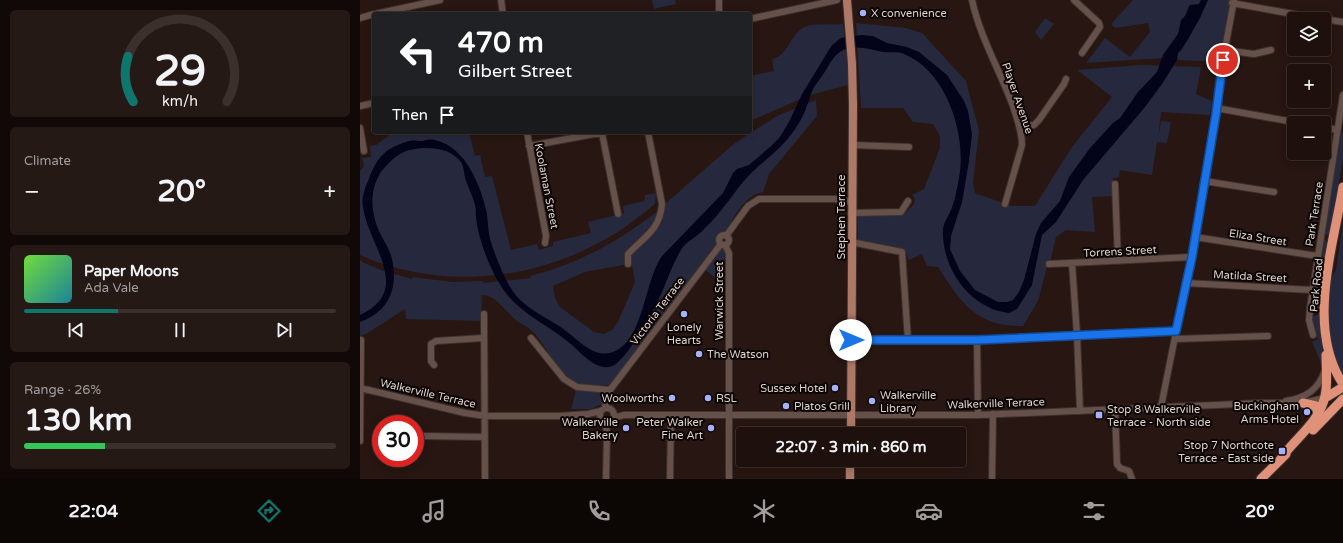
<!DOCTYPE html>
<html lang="en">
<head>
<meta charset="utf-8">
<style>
  body { margin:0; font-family:"Varela Round",sans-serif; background:#251916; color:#f1f3f6; height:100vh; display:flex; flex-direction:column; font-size:15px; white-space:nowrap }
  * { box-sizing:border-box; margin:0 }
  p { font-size:13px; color:#a09d9d }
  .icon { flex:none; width:22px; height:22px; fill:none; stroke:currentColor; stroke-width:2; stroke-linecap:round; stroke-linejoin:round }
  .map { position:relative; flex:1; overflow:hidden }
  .drawer { display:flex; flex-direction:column; gap:10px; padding:10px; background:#100907; width:360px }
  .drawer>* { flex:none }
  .hud { position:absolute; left:12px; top:12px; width:380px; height:122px; border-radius:4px; box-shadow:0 2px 10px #0003,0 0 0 1px #3b302e; background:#202124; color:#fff; overflow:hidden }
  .buttons { position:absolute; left:927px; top:12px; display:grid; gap:8px }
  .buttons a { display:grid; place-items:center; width:44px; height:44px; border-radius:4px; background:#1d100d; box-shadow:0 2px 10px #0003,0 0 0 1px #3b302e; font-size:20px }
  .speed { position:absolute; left:12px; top:415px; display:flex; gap:8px; font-size:20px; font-weight:700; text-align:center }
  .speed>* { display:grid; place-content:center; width:52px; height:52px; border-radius:50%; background:#1d100d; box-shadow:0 2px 10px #0003,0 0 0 1px #3b302e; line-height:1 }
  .speed .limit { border:6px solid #d22; background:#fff; color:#111 }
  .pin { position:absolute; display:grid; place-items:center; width:34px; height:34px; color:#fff; margin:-17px; border:2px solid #fff; border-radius:50%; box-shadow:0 1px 4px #0007 }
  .me { position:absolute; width:44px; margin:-22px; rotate:90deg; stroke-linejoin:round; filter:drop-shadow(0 0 3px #0008) }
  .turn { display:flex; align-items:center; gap:14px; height:84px; padding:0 20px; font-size:18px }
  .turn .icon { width:52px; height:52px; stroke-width:2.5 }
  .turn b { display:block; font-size:28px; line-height:34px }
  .then { display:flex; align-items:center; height:38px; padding:0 20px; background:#0003; gap:8px; font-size:15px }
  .big { font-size:30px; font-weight:800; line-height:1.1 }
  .drawer .card { flex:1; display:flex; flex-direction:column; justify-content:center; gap:6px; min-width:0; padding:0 14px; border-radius:6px; background:#251916 }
  .drawer .dial { align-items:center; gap:0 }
  .dial svg { height:104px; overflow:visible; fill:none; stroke:#3b302e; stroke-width:7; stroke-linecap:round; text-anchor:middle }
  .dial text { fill:#f1f3f6; stroke:none }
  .song { display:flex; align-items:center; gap:12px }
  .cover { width:48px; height:48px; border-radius:6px; background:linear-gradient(135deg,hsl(100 70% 55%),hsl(190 70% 35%)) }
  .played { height:4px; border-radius:2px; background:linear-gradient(90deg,#0f766e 30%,#3b302e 30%) }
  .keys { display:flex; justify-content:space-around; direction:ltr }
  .heat { display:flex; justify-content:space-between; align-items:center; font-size:22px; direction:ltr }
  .charge { height:6px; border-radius:3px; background:linear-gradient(90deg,#34c759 26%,#3b302e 0) }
  .trip { position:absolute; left:376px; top:427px; width:230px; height:40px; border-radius:4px; background:#1d100d; box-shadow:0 2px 10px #0003,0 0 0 1px #3b302e; font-weight:800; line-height:40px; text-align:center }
  .dock { display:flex; height:64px; justify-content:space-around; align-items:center; background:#0c0605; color:#a09d9d }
  .dock .icon { width:28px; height:28px }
  .dock .on { color:#0f766e }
  .dock b { font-size:18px; color:#f1f3f6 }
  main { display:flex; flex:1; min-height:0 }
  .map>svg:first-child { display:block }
</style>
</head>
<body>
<main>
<section class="drawer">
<div class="card dial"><svg viewBox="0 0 100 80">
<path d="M14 69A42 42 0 1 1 86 69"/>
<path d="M14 69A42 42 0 0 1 10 34" stroke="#0f766e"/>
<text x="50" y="56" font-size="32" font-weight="700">29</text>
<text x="50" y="72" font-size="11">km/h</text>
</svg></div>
<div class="card"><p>Climate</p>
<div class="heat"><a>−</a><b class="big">20°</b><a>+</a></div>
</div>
<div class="card">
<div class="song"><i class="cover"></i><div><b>Paper Moons</b><p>Ada Vale</p></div></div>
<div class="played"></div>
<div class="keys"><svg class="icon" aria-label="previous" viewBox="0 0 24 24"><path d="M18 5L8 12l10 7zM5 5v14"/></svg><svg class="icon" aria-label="pause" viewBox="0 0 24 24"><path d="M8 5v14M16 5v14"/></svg><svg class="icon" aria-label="next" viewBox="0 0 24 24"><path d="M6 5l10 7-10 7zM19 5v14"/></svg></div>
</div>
<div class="card"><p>Range · 26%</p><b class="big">130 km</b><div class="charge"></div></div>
</section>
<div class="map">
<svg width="983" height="479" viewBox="0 0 983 479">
  <rect width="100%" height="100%" fill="#271611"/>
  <path fill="#26293d" d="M292,0h23l1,4 -22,5z
    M773,0h68l-2,4 -11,3 -10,27 -16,24 -76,5 19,-25 25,19 20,-25 -2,-9 -33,5 -4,-4z
    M848,0h23l-10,62 -44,-2 -1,-4 13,-18z
    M685,18l9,6 -13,16 -6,-8z
    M496,23l50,5 16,5 44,48 13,50 -6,51 2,11 36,13h24l37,-59 40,-50 -35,-27 64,-5 60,2 -5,27 16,7 -2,14 -49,-3 -3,27 3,-18 10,1 -4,21 -10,-1 -5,33 -32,-5 -1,7 -6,1 1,18 -22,1 3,35 -29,-2 -10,7 -7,30h-2l-9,34 -15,25c-46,1 -62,-23 -85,-59l-11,-1 -5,-12 -13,6 -4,-9 -47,-10v-26h45l11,-11 1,-5 -3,-4 12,-6 16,-41v-12l-7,-12 -20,-2 -10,-14h-42z
    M483,24l5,43v18l-38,10 -60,26v-45l24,-5 -2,-12c15,-3 17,-20 28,-29 11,-9 31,-4 43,-6z
    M456,100l1,16 -48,58 -6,18c-20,4 -29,26 -39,42l-6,4v6l-39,50 -67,91c-10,0 -25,2 -34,-2 -23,-10 -30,-37 -47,-53 -4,-4 -11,-6 -15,-10 -10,-8 -21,-26 -34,-25l-1,26 -75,-2 -1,-10 -39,25 -6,2v-76l4,3 20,8 28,8 1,-2 39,5 31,-1v2l48,-5 -1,-2c50,-13 88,-34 129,-66 -3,8 -6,16 -12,22 -10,12 -24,13 -19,32l-43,8 -32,14 2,12 5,9 34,25 10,2 8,-4 6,-8 17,-40 -4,-24 1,-5 23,-21 7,-9 4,-20 69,-60 42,-27z
    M980,131l3,3v23l-13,80 -6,-4z
    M31,132h62v3l16,-3 6,24 5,-1 5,22 7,-1 19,74 26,-6 2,6 14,-4v-4l38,-9 -3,-11 36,-9 -1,-7 22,-5v-6l11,-2 -1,11c-14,11 -28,23 -44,32 -75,45 -170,55 -251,19v-84l4,-5 -2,-8 9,-1 -1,-11 6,-1 15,-11z
    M983,222v152l-11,-22 -5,-33 4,-41 5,-8z
    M964,238l4,6 -8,63 -5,4 -3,-3z
    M361,248l5,2 1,9 -2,26 -20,-15z
    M959,314l2,1 2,48h-2l-9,-21 6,-3 -6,-22z
    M216,390l23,1 3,4v9l-11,5h-20z"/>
  <path fill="#030319" d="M841,0h7l-8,18 -18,31 -4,4 -1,7 -15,24 -17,23 -62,73 -27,42 -14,13 -10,50 -15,24 -8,4c-37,-4 -65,-41 -66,-78 -1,-11 4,-16 8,-25 4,-9 6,-22 8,-32 8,-42 -12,-107 -55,-124 -6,-3 -13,-1 -20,-2 -13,-2 -31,-9 -44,0 -8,5 -11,14 -16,21 -3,5 -8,10 -11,16 -3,6 -4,13 -7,19 -3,10 -10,20 -16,28 -14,18 -33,29 -47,46 -13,16 -23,32 -38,46 -7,9 -18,12 -24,22 -8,13 -13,28 -19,42 -8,18 -18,35 -29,52 -5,7 -10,14 -17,20 -16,11 -33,-9 -44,-19 -23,-20 -55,-32 -71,-59 -12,-19 -22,-45 -25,-68 -1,-8 1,-4 -1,-13 -2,-8 -6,-16 -9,-24 -2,-7 -2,-14 -5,-19 -12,-16 -38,-16 -55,-11 -10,4 -19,13 -25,21 -13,20 -10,43 0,63 4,8 9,15 11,24 6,29 -2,52 -32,63v-7c54,-25 8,-70 3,-108 -2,-11 3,-21 7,-31 9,-22 17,-28 39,-35 4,-1 9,0 13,0 4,-1 9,-2 13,-1 31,7 46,46 52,74 1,8 1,17 3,25 5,16 12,34 20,48 14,24 42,31 61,48 14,12 30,26 48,14 25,-16 26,-69 43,-93l61,-63 10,-20 4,-4 12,-4 21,-18 10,-10 9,-15 13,-28 30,-49 9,-7 20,-3 12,1 14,7 20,4 12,5 28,23 17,26 4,10 4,23 -3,27 -7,41 -11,34 -1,13 10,22 15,19 23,12h9l6,-2 6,-8 5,-12 12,-46 5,-11 19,-22 9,-24 21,-29 23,-25 7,-5 18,-26 19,-20 6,-17 15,-21 3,-14 5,-5 4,-10 9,-1z"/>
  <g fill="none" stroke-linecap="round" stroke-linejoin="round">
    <defs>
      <path id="minor" d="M141,0l2,14
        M359,0v14
        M612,0c8,37 28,71 41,106 4,13 9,25 9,39l-17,59
        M714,0l25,23 1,4 -18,26
        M872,3l89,16
        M15,14l65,-14
        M0,18l14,-4
        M390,19l87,-19
        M964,19l19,3
        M864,50l30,4 17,-4
        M0,106l14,-3
        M856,108l83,15
        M660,127l14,-2 5,-5 25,-36 2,-5
        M964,127l13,3
        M0,128l4,23
        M167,132l19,104 -1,7
        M242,133l16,81
        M492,145l57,2
        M169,146l76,-14
        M844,181l70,11
        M755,184l3,77
        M491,213l50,-1 7,-11
        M359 240a5 5 0 1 1 10 0a5 5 0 1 1-10 0Z
        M366,236l22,-30 11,-7h76l16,3
        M835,237l122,19
        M491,242l51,10 6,88
        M365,245l4,8v226
        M712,263l5,72 3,76
        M268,264v-10c16,-17 32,-24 34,-50l-14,-72
        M689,264l142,-7
        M826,283l126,7
        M124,314l1,165
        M953,335l-4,-15 1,-12 33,-213
        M171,338l33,41 13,8 33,3
        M815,339l93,-3
        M491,340h126l199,-9
        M617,340l1,75
        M74,365l-3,-4v-17l5,-3 47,-3
        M0,388l105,25 20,3h74l29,-2 13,-3
        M926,401c19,-3 33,-11 39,-31
        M801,407l30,-150 25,-143 5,-43 13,-71
        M245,408l1,-11 4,-7 111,-146
        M240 415a7 7 0 1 1 14 0a7 7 0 1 1-14 0Z
        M755,410l2,54 3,4 9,3 3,8
        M253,418l11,-3h354l284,-12h41l22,-5
        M245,421l2,11 -1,47
        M62,436l63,1
        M0,441l1,-101
        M310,479l1,-64
        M632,479l1,-65"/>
      <path id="major" d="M487,0l5,64 1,41 -2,329
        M490,479v-19"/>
      <path id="highway" d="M983,187c-10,60 -37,142 0,197
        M965,398l18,-11
        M943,403l13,3 2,9
        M953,430l30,-31
        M922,457c15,-20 38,-36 43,-61 3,-13 1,-27 1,-41
        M901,479l25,-25"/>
    </defs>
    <use href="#minor" stroke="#3d312e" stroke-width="8"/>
    <use href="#major" stroke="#3d312e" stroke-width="10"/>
    <use href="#highway" stroke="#3d312e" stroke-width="11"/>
    <use href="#minor" stroke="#65514a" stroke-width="6"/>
    <use href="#major" stroke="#ae7866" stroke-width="8"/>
    <use href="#highway" stroke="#df9279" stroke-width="9"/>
  </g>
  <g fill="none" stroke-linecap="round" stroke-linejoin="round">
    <defs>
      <path id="route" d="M491,340h126l199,-9 16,-74 24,-143 7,-54"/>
    </defs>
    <use href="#route" stroke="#114b97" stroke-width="10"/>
    <use href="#route" stroke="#1a73e8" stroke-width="7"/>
  </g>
  <g fill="#a5b1fc" stroke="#0b0503" stroke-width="1.5">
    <circle cx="503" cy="13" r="4"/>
    <circle cx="324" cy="314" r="4"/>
    <circle cx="339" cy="354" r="4"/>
    <circle cx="475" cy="388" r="4"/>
    <circle cx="312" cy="398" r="4"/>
    <circle cx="348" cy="398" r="4"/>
    <circle cx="512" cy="401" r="4"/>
    <circle cx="426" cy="406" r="4"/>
    <circle cx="947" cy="412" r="4"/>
    <rect x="735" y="411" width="8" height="8" rx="2"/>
    <circle cx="266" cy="428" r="4"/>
    <circle cx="351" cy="428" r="4"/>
    <rect x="918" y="447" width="8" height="8" rx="2"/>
  </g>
  <g text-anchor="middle" stroke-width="4" stroke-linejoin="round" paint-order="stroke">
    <g font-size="11" fill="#dfd3cf" stroke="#0b0503" text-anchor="start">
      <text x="511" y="17">X convenience</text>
      <text x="324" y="331" text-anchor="middle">Lonely<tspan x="324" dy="13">Hearts</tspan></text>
      <text x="347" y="358">The Watson</text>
      <text x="467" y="392" text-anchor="end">Sussex Hotel</text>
      <text x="520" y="399">Walkerville<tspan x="520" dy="13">Library</tspan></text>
      <text x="304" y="402" text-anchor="end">Woolworths</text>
      <text x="356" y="402">RSL</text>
      <text x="434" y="410">Platos Grill</text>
      <text x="939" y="410" text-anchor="end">Buckingham<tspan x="939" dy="13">Arms Hotel</tspan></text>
      <text x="747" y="413">Stop 8 Walkerville<tspan x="747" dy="13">Terrace - North side</tspan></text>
      <text x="258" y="426" text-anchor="end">Walkerville<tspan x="258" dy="13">Bakery</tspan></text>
      <text x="343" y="426" text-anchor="end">Peter Walker<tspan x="343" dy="13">Fine Art</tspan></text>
      <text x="914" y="449" text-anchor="end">Stop 7 Northcote<tspan x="914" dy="13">Terrace - East side</tspan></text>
    </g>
    <g font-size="11" fill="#dfd3cf" stroke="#0b0503">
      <text transform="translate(658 98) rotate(71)" y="4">Player Avenue</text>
      <text transform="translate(187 186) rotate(79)" y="4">Koolaman Street</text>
      <text transform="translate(954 214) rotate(-81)" y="4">Park Terrace</text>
      <text transform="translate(481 217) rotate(-90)" y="4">Stephen Terrace</text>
      <text transform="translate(898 237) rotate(9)" y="4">Eliza Street</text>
      <text transform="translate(760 251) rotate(-3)" y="4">Torrens Street</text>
      <text transform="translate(890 276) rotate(3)" y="4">Matilda Street</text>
      <text transform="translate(956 285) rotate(-84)" y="4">Park Road</text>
      <text transform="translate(359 301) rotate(-90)" y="4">Warwick Street</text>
      <text transform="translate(297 311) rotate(-53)" y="4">Victoria Terrace</text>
      <text transform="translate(68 393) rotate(13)" y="4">Walkerville Terrace</text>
      <text transform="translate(636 403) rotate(-2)" y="4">Walkerville Terrace</text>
    </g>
  </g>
</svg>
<div class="buttons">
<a><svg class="icon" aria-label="layers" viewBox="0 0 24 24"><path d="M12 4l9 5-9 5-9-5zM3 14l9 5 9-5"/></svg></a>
<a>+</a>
<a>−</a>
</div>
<div class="speed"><div class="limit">30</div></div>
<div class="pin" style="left:863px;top:60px;background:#d93025"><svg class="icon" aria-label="arrive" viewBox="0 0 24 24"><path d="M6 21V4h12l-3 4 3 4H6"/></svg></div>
<svg class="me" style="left:491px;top:340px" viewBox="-20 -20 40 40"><circle r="19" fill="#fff"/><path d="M0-13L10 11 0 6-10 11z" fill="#1a73e8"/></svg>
<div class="trip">22:07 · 3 min · 860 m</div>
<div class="hud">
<div class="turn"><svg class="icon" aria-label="left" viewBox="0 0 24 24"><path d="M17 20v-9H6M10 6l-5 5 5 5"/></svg><div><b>470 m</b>Gilbert Street</div></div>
<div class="then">Then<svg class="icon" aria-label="arrive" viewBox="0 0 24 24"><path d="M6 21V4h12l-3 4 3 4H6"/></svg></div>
</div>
</div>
</main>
<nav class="dock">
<b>22:04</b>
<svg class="icon on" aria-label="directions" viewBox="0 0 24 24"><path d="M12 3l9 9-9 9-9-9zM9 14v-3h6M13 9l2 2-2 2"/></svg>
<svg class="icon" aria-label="music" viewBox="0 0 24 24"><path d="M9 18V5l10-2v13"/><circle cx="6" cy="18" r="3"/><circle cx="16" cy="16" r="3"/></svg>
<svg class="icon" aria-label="phone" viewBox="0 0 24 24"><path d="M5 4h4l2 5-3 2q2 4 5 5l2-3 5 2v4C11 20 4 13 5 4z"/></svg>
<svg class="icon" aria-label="climate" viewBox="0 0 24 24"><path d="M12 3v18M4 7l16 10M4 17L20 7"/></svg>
<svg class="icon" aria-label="car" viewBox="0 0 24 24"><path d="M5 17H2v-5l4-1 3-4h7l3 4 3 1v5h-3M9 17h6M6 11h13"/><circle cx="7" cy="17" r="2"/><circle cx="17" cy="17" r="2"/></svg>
<svg class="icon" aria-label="filters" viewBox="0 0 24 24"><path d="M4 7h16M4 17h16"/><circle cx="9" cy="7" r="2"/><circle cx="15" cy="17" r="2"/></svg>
<b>20°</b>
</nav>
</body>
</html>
